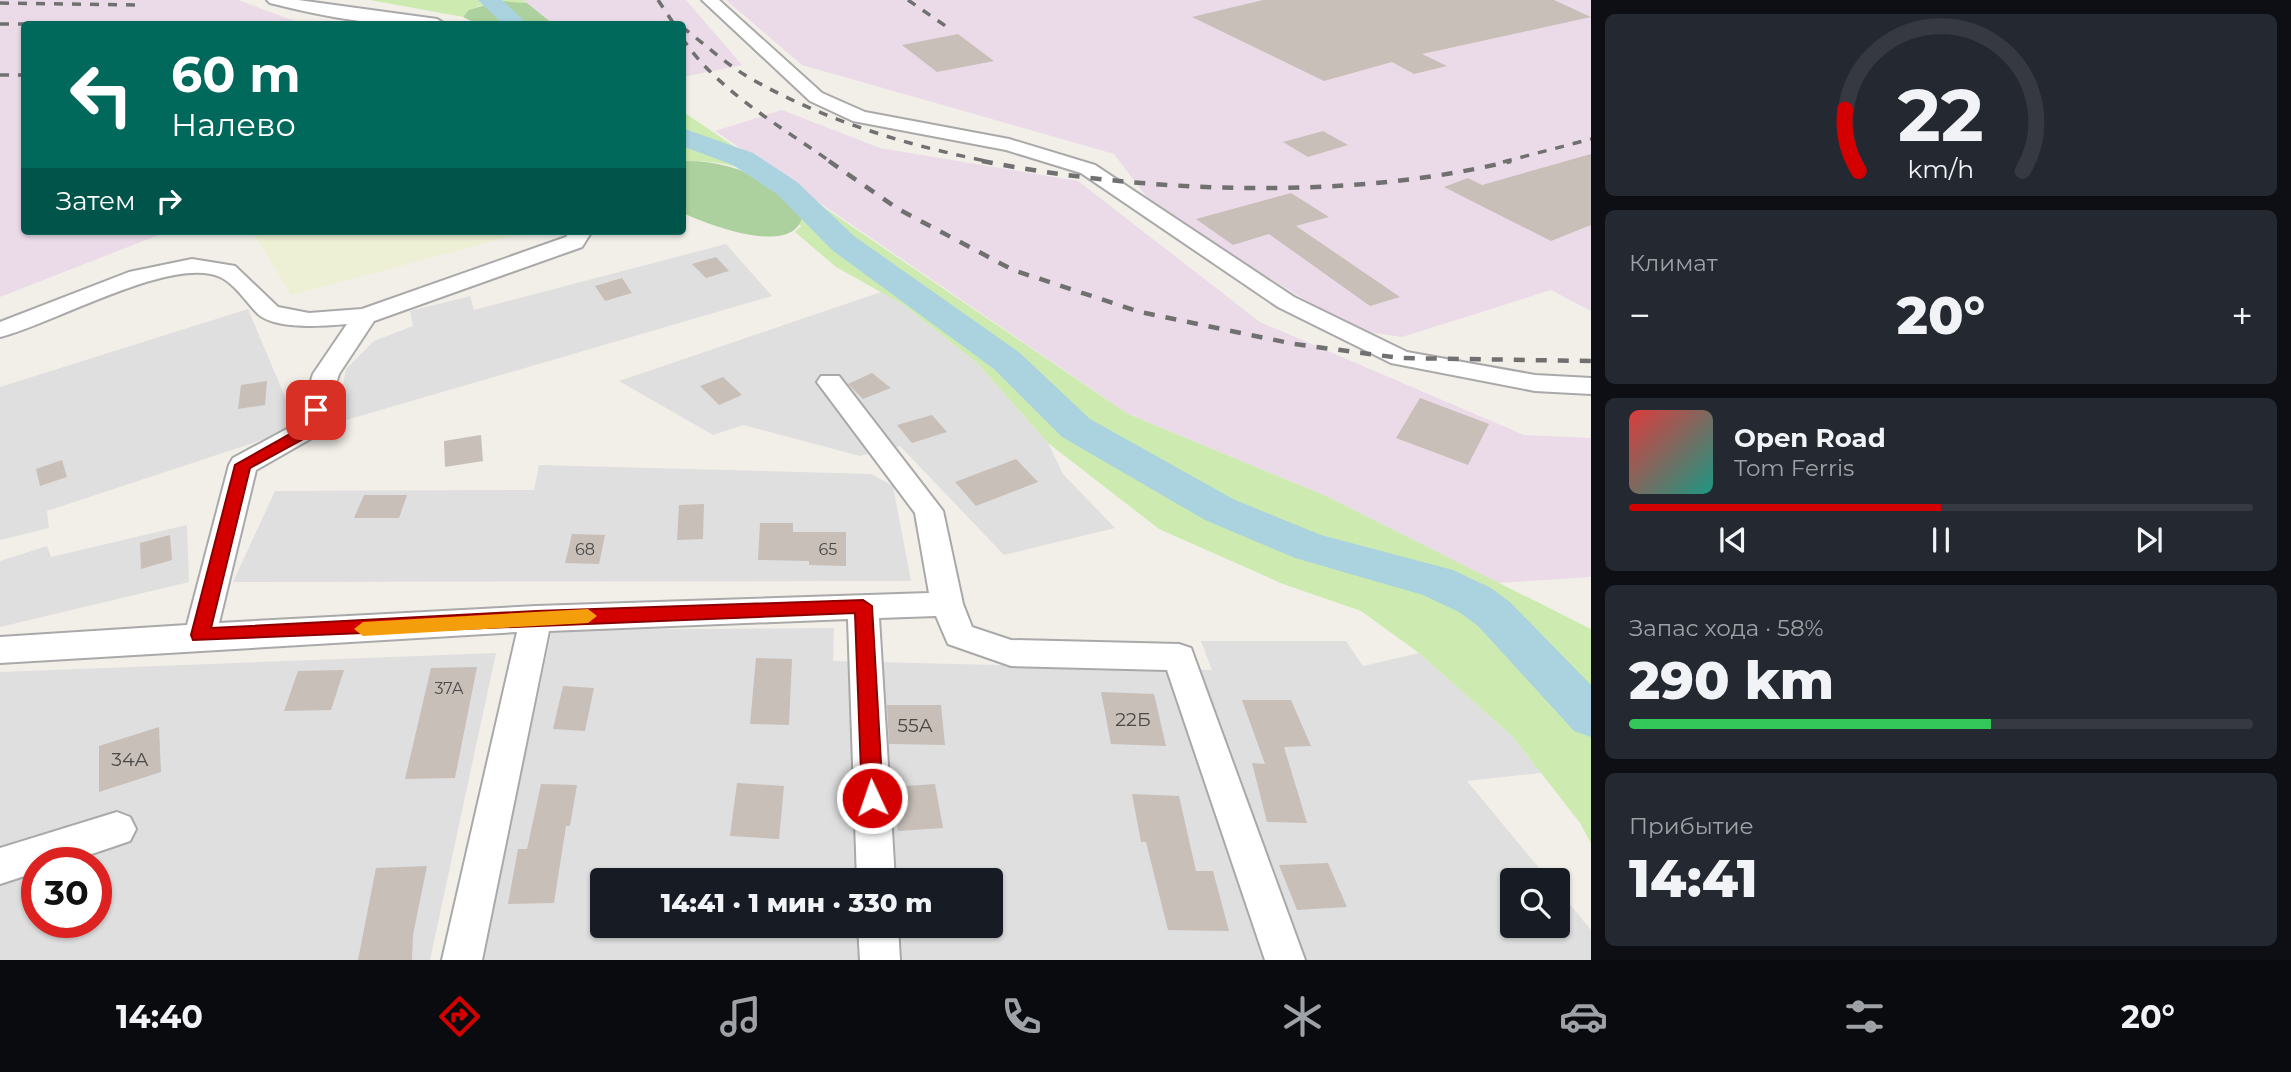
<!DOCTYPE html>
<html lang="ru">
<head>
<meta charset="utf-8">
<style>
  body { margin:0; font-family:Montserrat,sans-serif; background:#242831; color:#f1f3f6; height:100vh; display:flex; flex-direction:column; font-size:26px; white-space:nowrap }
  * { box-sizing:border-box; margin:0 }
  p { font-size:23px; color:#9ea1a6 }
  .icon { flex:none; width:38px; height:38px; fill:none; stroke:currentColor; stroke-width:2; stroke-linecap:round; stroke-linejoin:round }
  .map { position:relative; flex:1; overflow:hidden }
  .sheet { display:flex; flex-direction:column; gap:14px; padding:14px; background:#0d0f14; width:700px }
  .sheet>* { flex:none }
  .hud { position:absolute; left:21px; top:21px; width:665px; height:214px; border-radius:7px; box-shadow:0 2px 5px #0004; background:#00695c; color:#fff; overflow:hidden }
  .fabs { position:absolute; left:1500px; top:868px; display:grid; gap:14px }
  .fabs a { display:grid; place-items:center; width:70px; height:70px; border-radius:7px; background:#171b24; box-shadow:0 2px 5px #0004; font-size:35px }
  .speed { position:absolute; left:21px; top:847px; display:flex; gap:14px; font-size:35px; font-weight:700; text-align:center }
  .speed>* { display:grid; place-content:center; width:91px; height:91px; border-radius:50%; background:#171b24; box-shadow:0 2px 5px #0004; line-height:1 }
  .speed .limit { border:10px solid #d22; background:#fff; color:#111 }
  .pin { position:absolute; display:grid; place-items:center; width:60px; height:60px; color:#fff; margin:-30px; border-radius:14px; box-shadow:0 4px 10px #0006 }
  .me { position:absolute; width:77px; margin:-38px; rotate:357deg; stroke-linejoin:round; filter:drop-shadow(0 0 5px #0008) }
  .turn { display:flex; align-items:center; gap:24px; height:147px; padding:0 35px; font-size:32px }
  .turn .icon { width:91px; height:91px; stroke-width:2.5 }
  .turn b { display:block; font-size:49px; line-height:60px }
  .then { display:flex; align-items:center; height:66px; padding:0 35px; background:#0003; gap:14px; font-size:26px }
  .big { font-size:52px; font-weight:800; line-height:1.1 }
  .sheet .widget { flex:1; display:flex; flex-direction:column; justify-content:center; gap:10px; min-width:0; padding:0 24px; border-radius:10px; background:#242831 }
  .sheet .dial { align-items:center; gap:0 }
  .dial svg { height:182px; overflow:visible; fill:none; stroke:#363941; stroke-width:7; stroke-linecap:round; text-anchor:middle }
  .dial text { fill:#f1f3f6; stroke:none }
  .song { display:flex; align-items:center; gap:21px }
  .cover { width:84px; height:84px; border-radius:10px; background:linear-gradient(135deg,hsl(0 70% 55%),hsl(170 70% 35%)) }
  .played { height:7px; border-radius:4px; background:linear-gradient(90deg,#d40000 50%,#363941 50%) }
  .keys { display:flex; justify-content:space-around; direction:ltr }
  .heat { display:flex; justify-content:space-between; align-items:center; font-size:38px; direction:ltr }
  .charge { height:10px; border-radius:5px; background:linear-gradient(90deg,#34c759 58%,#363941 0) }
  .trip { position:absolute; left:590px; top:868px; width:413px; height:70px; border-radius:7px; background:#171b24; box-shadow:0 2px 5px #0004; font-weight:800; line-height:70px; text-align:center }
  .dock { display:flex; height:112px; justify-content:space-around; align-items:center; background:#090b0e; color:#9ea1a6 }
  .dock .icon { width:49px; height:49px }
  .dock .selected { color:#d40000 }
  .dock b { font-size:32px; color:#f1f3f6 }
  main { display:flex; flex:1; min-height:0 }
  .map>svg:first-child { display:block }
</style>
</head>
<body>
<main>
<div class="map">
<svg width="1591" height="960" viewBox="0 0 1591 960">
  <rect width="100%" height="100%" fill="#f2efe9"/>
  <path fill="#e0dfdf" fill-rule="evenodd" d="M726,244l46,52 -436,127 10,-54 28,-28 39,-15 -3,-15 60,-15 4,14z
    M881,292l23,13 73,58 71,80 15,31 52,54 -111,27 -104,-109 -40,10 -117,-31 -30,10 -94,-54z
    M248,309l50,119 -251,83 2,17 -49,12v-153z
    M539,465l333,9 21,12 18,95 -678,1 42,-91 259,-1z
    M187,525l2,57 -189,45v-66l47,-15 4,11z
    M834,628l-1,33 379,9 -11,-29h145l17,25 56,-13 94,84 28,36 -74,8 82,99h-37v46h46v-36l33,40v30h-1110l71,-330zM602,880h388v46h-388z
    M496,653l-66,307h-430v-288zM37,863h59v59h-59z"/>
  <path fill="#ebdbe8" d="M0,0h238l65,24h-279v207h145l-169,66z
    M523,0h163l56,65 -59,12 -1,-53h-129z
    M726,0h865v311l-40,-21 -149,47 -48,-7 -199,-122 -41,-54 -312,-89z
    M782,110l98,38 198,33 182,141 264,113 67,3v139l-93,6 -172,-87 -198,-82 -413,-283z"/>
  <path fill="#eef0d5" d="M252,231h280l-241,64z"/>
  <path fill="#cdebb0" d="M370,0h153l4,3c-20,-1 -50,-3 -64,14z
    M682,111l446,303 198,82 265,133v214l-11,-20 -67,-86 -94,-84 -58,-42 -78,-27 -124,-55 -111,-86 -71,-80 -73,-58 -68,-38 -41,-35 6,-6c-41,-48 -50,-66 -118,-65z"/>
  <path fill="#add19e" d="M498,1l29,2 26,21h-76l-14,-7 6,-7z
    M683,161c48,-1 87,17 120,53 -7,45 -94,11 -120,-1z"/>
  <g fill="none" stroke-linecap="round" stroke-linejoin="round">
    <path fill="#aad3df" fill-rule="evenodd" d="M478,0h24l26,24h-25z
      M682,128l71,25 44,29 57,54 166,117 70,66 145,81 86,35 132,35 38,18 19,14 81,83v52l-17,-6 -96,-105 -19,-14 -36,-17 -128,-37 -90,-38 -143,-83 -68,-68 -162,-119 -55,-56 -44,-29 -51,-19z"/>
  </g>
  <path fill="#c7bfb8" d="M1263,0h291l37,17 -169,37 25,12 -33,8 -22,-12 -68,19 -132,-64z
    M958,34l36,27 -57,11 -35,-27z
    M1323,131l25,14 -40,12 -25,-15z
    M1591,154v71l-40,16 -107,-54 24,-9 14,7z
    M1291,193l38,24 -33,9 104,71 -30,9 -101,-72 -36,11 -37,-26z
    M716,257l13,14 -23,7 -14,-14z
    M622,278l10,15 -27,8 -10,-15z
    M872,373l19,15 -28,11 -15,-15z
    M723,377l19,18 -23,10 -19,-19z
    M267,381l-2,24 -27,4 3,-24z
    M1420,398l69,26 -21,41 -72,-27z
    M932,415l15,17 -35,11 -15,-18z
    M481,435l2,26 -38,6 -1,-26z
    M1016,459l22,23 -62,24 -21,-24z
    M62,460l5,17 -27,9 -4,-17z
    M364,495h43l-8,23h-45z
    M704,504l-1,35 -26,1 2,-35z
    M760,523h33v9h53v34l-37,-1v-4l-51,-1z
    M572,534l33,1 -6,29 -34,-1z
    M170,535l2,25 -31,9 -1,-26z
    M756,658l36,1 -3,66 -39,-1z
    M477,667l-22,111 -50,1 26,-111z
    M344,670l-13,40 -47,1 14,-40z
    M563,686l31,2 -9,43 -32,-2z
    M1101,692l53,2 12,52 -55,-2z
    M1242,700h49l20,46 -27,1 23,76 -40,-1 -15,-59 13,1z
    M887,705h54l4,40 -56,-1z
    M159,727l2,45 -62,20v-46z
    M737,783l47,3 -5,53 -49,-3z
    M541,784l36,1 -7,41h-4l-12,77 -46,1 10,-55h9z
    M935,784l8,44 -45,3 -6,-44z
    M1132,794l47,2 17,75h17l16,60 -61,-1 -22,-88h-5z
    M1328,863l19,44 -50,3 -18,-45z
    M427,866l-14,69 -1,25h-54l18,-92z"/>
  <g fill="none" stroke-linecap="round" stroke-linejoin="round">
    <defs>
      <path id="minor" d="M267,0h31l139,19 8,5c-57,5 -120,-7 -175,-21z
        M702,0h17l103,93 43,19 144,27 86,26 199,132 113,55 128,23 56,3v16l-56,-3 -144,-28 -113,-56 -197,-134 -75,-23 -153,-29 -43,-20z
        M570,231h22l-10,16 -208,74 -35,53 -20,60 -63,36 -37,153 317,-17 393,-13 -14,-80 -98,-131 4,-6h18l104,135 20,93 9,23 39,13 168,4 12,4 114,312h-40l-98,-290 -156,-4 -63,-22 -12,-28 -57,2 16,262h-38l-9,-261 -299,12 -67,329h-40l75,-328 -517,31v-26l187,-12 42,-160 4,-7 65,-35 15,-49 34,-50c-22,2 -71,6 -89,-10 -11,-11 -24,-31 -38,-37 -48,-22 -169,48 -220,60v-15l129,-50 63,-13 43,7 43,41 31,6 53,-4 204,-72z
        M117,812l13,5 6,12 -6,12 -65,22h-28v9l-37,12v-36z
        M858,926h40l2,34h-40z"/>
    </defs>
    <use href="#minor" stroke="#a9a9a9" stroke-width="4"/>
    <use href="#minor" fill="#fff" fill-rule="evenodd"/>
    <path stroke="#707070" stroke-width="3.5" stroke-dasharray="9 9" stroke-linecap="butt" d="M658,0l16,24
      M908,0l42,29
      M0,3l142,2
      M0,24h29
      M682,27c24,18 47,40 73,54 74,41 154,65 236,81
      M682,38c36,53 98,88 149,124
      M0,75h24
      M1503,162l88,-23"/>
    <path stroke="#707070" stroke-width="4.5" stroke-dasharray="11 11" stroke-linecap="butt" d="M829,161l69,48 115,61 127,42 154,32 106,14 191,3
      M982,161c163,32 366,40 529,0"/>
  </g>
  <path fill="#d40000" stroke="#8a0000" stroke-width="2" d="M316,406l7,4 -7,22 -66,36 -39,160 325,-17 327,-11 9,6 11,192 -4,6 -7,3 -7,-3 -3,-6 -7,-185 -662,27 -2,-5 44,-170 69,-39 4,-16z"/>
  <path fill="#f59e0b" d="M588,609l9,7 -9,7 -225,13 -9,-7 9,-7z"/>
  <g text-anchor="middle" stroke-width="7" stroke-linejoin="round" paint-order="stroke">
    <g font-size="16" fill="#4b4948">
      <text x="585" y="555">68</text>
      <text x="828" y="555">65</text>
      <text x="449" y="694">37А</text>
    </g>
    <g font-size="19" fill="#4b4948">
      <text x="1133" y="726">22Б</text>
      <text x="915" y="732">55А</text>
      <text x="130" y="766">34А</text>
    </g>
  </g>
</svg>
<div class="fabs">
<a><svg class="icon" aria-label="search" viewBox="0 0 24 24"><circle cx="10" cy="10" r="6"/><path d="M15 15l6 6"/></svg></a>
</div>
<div class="speed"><div class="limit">30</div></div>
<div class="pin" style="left:316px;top:410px;background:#d93025"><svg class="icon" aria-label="arrive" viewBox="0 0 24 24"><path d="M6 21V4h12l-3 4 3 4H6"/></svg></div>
<svg class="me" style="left:872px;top:798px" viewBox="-20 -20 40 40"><circle r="17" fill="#d40000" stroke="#fff" stroke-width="3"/><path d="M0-11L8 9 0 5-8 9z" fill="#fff"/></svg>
<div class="trip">14:41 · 1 мин · 330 m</div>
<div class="hud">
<div class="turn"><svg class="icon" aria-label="left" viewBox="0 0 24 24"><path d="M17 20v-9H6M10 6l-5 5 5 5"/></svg><div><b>60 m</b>Налево</div></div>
<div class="then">Затем<svg class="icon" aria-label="right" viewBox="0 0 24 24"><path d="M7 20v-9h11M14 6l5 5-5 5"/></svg></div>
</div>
</div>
<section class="sheet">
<div class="widget dial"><svg viewBox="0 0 100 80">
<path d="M14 69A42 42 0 1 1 86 69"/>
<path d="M14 69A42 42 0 0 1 8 42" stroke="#d40000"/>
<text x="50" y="56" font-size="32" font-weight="700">22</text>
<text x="50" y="72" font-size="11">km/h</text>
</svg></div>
<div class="widget"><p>Климат</p>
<div class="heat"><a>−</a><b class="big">20°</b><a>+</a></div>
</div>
<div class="widget">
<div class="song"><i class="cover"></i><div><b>Open Road</b><p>Tom Ferris</p></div></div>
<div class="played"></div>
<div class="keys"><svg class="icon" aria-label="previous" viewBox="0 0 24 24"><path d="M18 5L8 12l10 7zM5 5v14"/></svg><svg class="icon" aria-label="pause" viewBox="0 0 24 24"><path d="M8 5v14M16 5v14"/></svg><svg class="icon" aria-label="next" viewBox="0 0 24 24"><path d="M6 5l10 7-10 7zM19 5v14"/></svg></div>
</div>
<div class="widget"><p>Запас хода · 58%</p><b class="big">290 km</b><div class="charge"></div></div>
<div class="widget"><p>Прибытие</p><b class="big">14:41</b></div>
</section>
</main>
<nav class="dock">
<b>14:40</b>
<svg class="icon selected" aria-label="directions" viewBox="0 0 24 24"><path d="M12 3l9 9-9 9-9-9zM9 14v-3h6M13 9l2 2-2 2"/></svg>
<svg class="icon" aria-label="music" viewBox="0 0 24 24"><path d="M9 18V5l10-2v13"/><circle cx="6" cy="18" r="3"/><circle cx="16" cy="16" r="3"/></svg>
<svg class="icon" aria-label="phone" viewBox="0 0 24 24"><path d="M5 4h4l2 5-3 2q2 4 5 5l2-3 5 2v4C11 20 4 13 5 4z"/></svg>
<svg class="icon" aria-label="climate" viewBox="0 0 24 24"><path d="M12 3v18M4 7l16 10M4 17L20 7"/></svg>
<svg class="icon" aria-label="car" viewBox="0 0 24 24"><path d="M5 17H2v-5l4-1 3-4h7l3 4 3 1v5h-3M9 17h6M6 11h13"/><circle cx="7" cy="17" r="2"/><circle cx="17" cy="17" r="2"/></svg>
<svg class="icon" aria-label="filters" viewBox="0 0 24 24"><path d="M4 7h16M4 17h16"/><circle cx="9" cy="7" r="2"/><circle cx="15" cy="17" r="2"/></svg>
<b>20°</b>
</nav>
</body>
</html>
